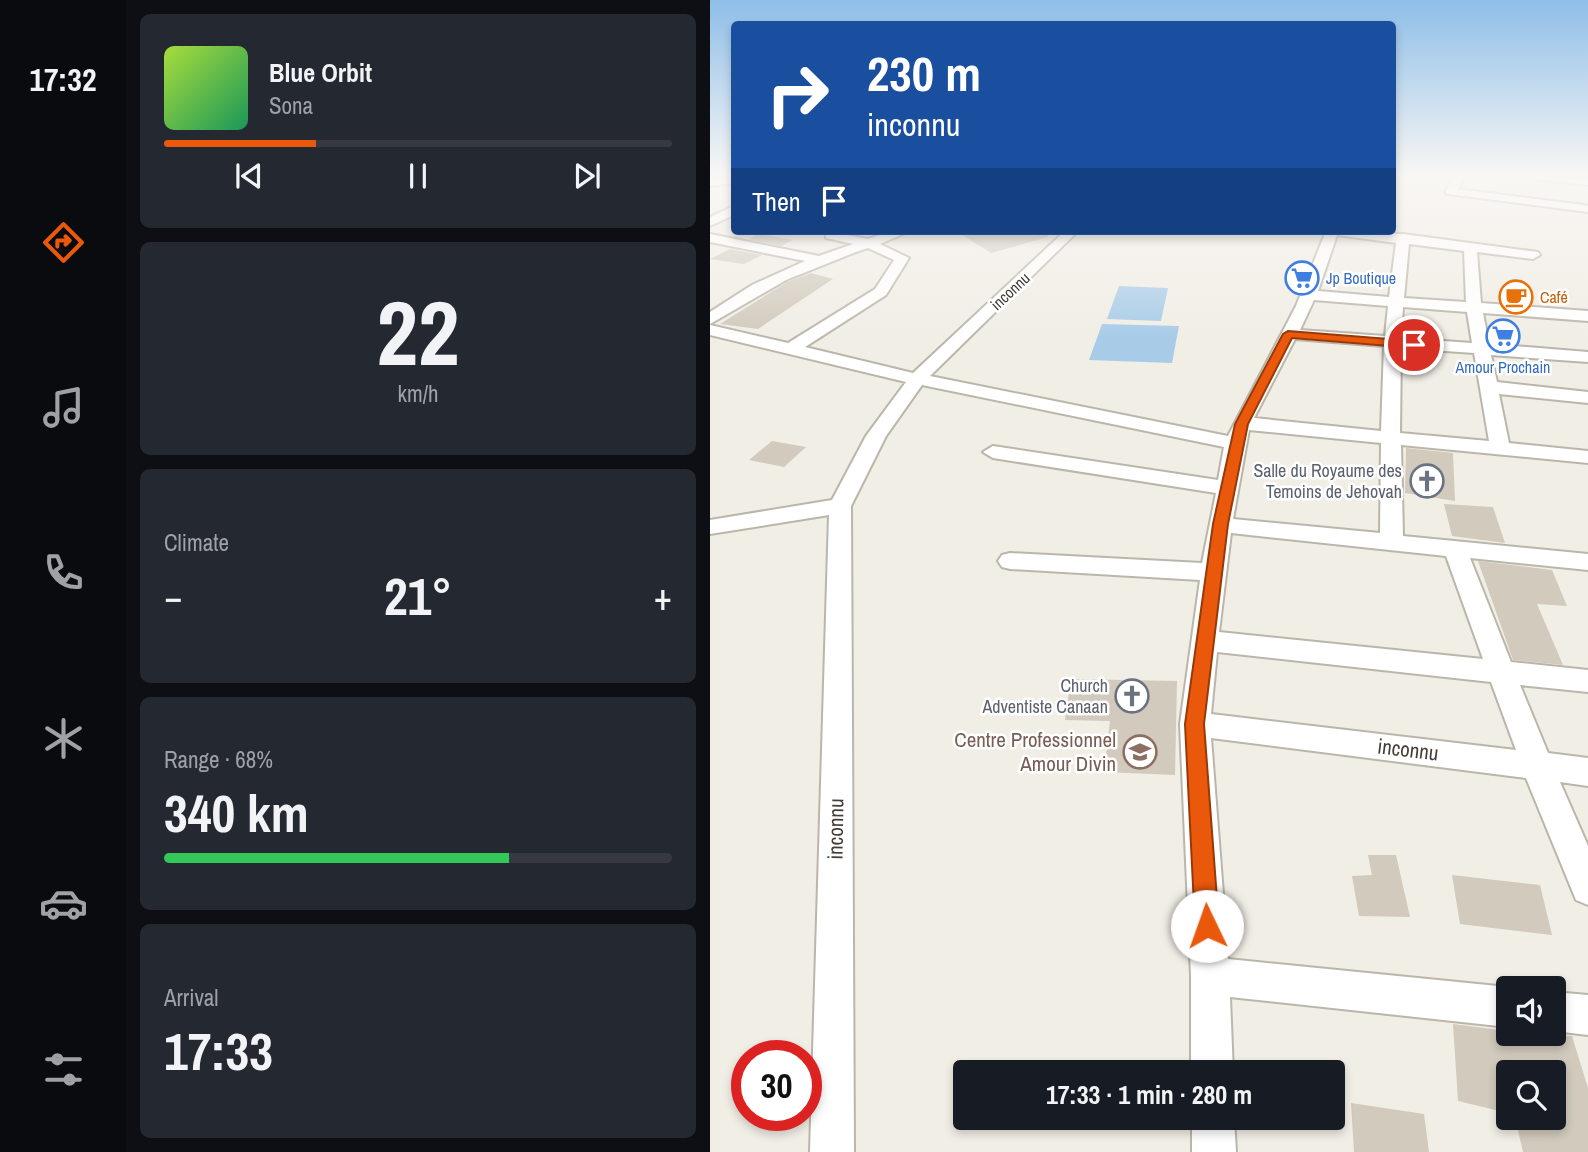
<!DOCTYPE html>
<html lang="en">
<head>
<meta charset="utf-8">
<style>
  body { margin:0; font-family:"Archivo Narrow",sans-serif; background:#242831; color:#f1f3f6; height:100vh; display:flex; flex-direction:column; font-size:26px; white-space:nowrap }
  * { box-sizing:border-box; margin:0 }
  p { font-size:23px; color:#9ea1a6 }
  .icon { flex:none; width:38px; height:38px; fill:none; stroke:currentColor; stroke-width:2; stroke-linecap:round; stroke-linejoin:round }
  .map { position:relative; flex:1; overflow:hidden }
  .panel { display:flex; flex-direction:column; gap:14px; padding:14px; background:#0d0f14; width:584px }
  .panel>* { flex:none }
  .banner { position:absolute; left:21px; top:21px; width:665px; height:214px; border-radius:7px; box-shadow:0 4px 10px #0003; background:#1a4fa0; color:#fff; overflow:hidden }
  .controls { position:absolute; left:786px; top:976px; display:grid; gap:14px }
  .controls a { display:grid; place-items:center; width:70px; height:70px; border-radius:7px; background:#171b24; box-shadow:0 4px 10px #0003; font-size:35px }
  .speed { position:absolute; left:21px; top:1040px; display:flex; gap:14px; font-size:35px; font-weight:700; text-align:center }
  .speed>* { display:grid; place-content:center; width:91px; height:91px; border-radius:50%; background:#171b24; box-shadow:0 4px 10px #0003; line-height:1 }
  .speed .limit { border:10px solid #d22; background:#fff; color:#111 }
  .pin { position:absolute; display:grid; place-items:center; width:60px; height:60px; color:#fff; margin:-30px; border:4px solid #fff; border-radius:50%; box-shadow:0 2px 7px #0007 }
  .me { position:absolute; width:77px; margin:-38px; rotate:357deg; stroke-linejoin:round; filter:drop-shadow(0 0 5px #0008) }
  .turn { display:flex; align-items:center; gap:24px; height:147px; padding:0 21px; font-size:32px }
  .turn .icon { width:91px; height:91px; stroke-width:2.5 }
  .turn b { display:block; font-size:49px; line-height:60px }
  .then { display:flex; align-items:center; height:66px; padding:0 21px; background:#0003; gap:14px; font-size:26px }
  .big { font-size:52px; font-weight:700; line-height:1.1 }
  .panel .card { flex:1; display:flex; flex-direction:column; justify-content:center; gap:10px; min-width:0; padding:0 24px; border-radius:10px; background:#242831 }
  .panel .dial { align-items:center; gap:0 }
  .dial b { font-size:91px; line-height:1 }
  .song { display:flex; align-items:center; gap:21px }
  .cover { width:84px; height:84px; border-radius:10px; background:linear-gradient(135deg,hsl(80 70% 55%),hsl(150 70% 35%)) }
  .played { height:7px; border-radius:4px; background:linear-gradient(90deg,#ea580c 30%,#363941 30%) }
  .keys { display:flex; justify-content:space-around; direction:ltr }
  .heat { display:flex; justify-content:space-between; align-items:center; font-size:38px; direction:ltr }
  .charge { height:10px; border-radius:5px; background:linear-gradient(90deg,#34c759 68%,#363941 0) }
  .trip { position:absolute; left:243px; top:1060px; width:392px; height:70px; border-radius:7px; background:#171b24; box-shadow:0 4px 10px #0003; font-weight:700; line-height:70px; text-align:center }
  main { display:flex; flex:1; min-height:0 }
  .tab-bar { display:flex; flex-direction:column; width:126px; justify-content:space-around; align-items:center; background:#090b0e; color:#9ea1a6 }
  .tab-bar .icon { width:49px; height:49px }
  .tab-bar .active { color:#ea580c }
  .tab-bar b { font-size:32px; color:#f1f3f6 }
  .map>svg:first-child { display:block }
</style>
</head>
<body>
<main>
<nav class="tab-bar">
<b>17:32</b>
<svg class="icon active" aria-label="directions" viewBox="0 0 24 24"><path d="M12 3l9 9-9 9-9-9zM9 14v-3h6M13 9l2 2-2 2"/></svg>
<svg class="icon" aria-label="music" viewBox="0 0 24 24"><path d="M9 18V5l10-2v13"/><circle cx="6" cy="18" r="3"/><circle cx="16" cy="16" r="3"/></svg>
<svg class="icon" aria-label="phone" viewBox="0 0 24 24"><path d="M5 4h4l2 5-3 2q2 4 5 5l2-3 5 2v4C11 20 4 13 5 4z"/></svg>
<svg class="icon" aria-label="climate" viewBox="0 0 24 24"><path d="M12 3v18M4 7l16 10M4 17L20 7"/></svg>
<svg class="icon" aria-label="car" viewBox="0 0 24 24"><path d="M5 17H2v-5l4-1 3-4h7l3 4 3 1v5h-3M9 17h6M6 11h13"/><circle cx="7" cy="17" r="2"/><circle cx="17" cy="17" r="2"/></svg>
<svg class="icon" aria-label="filters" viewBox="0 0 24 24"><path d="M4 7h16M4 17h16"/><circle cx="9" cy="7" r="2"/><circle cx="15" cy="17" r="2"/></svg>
</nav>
<section class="panel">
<div class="card">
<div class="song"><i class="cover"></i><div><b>Blue Orbit</b><p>Sona</p></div></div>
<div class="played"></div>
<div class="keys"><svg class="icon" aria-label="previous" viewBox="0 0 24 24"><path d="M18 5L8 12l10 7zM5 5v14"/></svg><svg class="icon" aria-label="pause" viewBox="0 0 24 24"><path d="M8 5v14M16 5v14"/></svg><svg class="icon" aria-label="next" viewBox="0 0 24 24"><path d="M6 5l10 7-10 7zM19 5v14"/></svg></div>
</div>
<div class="card dial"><b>22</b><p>km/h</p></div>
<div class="card"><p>Climate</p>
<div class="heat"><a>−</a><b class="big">21°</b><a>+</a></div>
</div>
<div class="card"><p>Range · 68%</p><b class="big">340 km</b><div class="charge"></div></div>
<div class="card"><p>Arrival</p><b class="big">17:33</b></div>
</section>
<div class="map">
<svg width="878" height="1152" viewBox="0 0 878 1152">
  <rect width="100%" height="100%" fill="#f1eee6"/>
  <path fill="#a8cce8" d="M409,286l49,2 -7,33 -54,-2z
    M392,324l77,2 -7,37 -83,-3z"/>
  <path fill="#d1cabd" d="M246,231h91l1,6 -57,16z
    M49,234l34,6 -12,6 -33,-7z
    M20,249l32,6 -18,9 -34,-5z
    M101,273l22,6 -75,50 -38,-5 67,-42z
    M62,441l34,6 -22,20 -35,-7z
    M696,448l47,5 2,48 -50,-8z
    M734,504l49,3 12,36 -53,-7z
    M768,561l74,9 15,36 -30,-2 26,61 -50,-5z
    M361,679l106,2 -2,94 -71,-3 6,-51 -45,-1z
    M658,855h28l14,62 -51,-1 -7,-40 20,-1z
    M742,875l88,10 12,50 -92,-11z
    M743,1024l55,7v3l64,2 16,52v64h-65l-8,-34h39v-45h-46v40l-50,-12z
    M641,1103l73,11 5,38h-75z"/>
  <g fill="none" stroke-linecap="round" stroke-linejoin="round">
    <defs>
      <path id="street" d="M744,176h11l-7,13 126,16 4,1v6l-141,-18 -2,-2z
        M822,176l56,3v6l-51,-6z
        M24,177v6l-24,3v-6z
        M24,206v9l-24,11v-9z
        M116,231l42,8 23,-8h19l-30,13 29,14 -23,37 -81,52 108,26 152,-142h13l-148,145 298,60 68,-130 30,-75 77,3 135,18 2,3 -7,4 -56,-7 4,51 107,8v10l-105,-8 6,31 99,8v10l-97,-7 6,27 91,10v11l-89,-9 10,49 79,8v12l-187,-18 2,91 185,18v16l-118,-12 41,104 77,8v22l-68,-7 28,68 40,5v28l-28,-4 28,64v59l-12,-5 -50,-122 -315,-40 17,221 280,28 3,2h-3v38l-278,-30 3,76h-42v-97l-11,-252 20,-144 -190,-11 -8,-2 -4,-6 4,-6 8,-2 192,10 14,-70 -223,-35 -10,-6 10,-6 225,34 6,-33 -302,-62 -36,51 -35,70 3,646h-44l19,-637 -119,19v-14l122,-20 34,-64 40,-54 -196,-47v-10l78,18 87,-54 19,-29 -26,-12 -12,4 -70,28 -76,44v-12l42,-27 53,-24 -95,-19v-8l109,22 34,-12 -27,-6zM627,235l59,8 -7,54 -71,-6zM699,244l55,7 2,51 -62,-4zM604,300l74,6 -3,30 -85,-6zM693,307l64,5 5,31 -71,-5zM585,339l89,7 -3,85 -127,-13zM691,348l73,5 15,88 -89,-8zM539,430l132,13 -1,90 -147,-14zM521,533l215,23 37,103 -264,-27zM507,652l274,30 25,68 -305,-36z
        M844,992l34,3v40l-34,-4z
        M482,1118h42l2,34h-44z"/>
    </defs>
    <use href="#street" stroke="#bbb6aa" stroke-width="4"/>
    <use href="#street" fill="#fff" fill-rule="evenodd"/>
  </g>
  <linearGradient id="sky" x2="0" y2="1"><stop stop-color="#8ebee8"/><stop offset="0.52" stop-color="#f9f7f4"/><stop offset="1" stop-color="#f9f7f4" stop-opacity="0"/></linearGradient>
  <rect width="878" height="338" fill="url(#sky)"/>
  <path fill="#ea580c" stroke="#983908" stroke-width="2" d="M578,331l126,10 6,4 -6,3 -122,-10 -44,86 -20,100 -24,200 15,202 -4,8 -8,3 -9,-3 -3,-8 -10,-202 28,-200 22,-100 48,-90z"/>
  <defs>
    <symbol id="supermarket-ring" viewBox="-11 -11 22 22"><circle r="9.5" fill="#fff" stroke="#3f7fe0" stroke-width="1.5"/><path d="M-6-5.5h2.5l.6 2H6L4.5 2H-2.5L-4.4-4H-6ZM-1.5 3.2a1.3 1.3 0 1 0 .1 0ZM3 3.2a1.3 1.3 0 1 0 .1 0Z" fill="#3f7fe0"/></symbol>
    <symbol id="cafe-ring" viewBox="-11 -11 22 22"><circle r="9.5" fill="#fff" stroke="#e8710a" stroke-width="1.5"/><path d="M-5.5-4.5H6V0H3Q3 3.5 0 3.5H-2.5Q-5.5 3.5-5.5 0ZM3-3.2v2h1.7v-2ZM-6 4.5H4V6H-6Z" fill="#e8710a"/></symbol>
    <symbol id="church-ring" viewBox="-11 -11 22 22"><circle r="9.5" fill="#fff" stroke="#6b7280" stroke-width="1.5"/><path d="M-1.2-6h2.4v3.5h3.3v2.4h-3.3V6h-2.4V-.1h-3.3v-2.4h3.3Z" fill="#6b7280"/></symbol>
    <symbol id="university-ring" viewBox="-11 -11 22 22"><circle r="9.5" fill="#fff" stroke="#8d6e63" stroke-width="1.5"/><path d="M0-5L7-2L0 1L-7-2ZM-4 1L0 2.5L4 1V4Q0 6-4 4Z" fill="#8d6e63"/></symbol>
  </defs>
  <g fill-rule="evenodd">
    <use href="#supermarket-ring" x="573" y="259" width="38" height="38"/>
    <use href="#cafe-ring" x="787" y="278" width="38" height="38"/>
    <use href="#supermarket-ring" x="774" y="317" width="38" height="38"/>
    <use href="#church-ring" x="698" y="462" width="38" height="38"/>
    <use href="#church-ring" x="403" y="677" width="38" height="38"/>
    <use href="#university-ring" x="411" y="733" width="38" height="38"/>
  </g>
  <g text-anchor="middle" stroke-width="5" stroke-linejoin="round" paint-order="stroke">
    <g font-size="16" fill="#366cbe" stroke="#fff" text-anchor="start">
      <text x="616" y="284">Jp Boutique</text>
      <text x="793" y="373" text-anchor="middle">Amour Prochain</text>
    </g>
    <g font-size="16" fill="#433e36" stroke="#fff">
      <text transform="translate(300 291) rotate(-43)" y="6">inconnu</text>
    </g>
    <g font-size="16" fill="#c56008" stroke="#fff" text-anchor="start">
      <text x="830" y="303">Café</text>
    </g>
    <g font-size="18" fill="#5b616d" stroke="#fff" text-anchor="end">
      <text x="692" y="477">Salle du Royaume des<tspan x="692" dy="21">Temoins de Jehovah</tspan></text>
      <text x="398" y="692">Church<tspan x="398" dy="21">Adventiste Canaan</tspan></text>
    </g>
    <g font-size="21" fill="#785e54" stroke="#fff" text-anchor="end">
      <text x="406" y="747">Centre Professionnel<tspan x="406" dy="24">Amour Divin</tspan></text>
    </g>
    <g font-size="21" fill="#433e36" stroke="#fff">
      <text transform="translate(698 750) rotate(7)" y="7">inconnu</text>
      <text transform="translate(126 829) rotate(-89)" y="7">inconnu</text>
    </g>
  </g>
</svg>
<div class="controls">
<a><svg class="icon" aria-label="sound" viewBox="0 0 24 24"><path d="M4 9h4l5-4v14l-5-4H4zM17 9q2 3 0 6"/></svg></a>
<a><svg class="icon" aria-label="search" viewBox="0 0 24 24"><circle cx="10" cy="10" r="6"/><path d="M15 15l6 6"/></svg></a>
</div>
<div class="speed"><div class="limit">30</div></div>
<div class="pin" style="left:704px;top:345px;background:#d93025"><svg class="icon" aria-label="arrive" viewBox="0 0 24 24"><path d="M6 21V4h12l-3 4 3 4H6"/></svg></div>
<svg class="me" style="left:497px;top:926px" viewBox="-20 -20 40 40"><circle r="19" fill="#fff"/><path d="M0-13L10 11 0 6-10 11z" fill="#ea580c"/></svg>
<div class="trip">17:33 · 1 min · 280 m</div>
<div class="banner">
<div class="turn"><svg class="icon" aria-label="right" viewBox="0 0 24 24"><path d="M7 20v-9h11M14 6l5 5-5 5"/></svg><div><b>230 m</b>inconnu</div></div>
<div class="then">Then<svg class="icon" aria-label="arrive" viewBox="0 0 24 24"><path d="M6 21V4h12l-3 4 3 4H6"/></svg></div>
</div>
</div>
</main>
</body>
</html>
